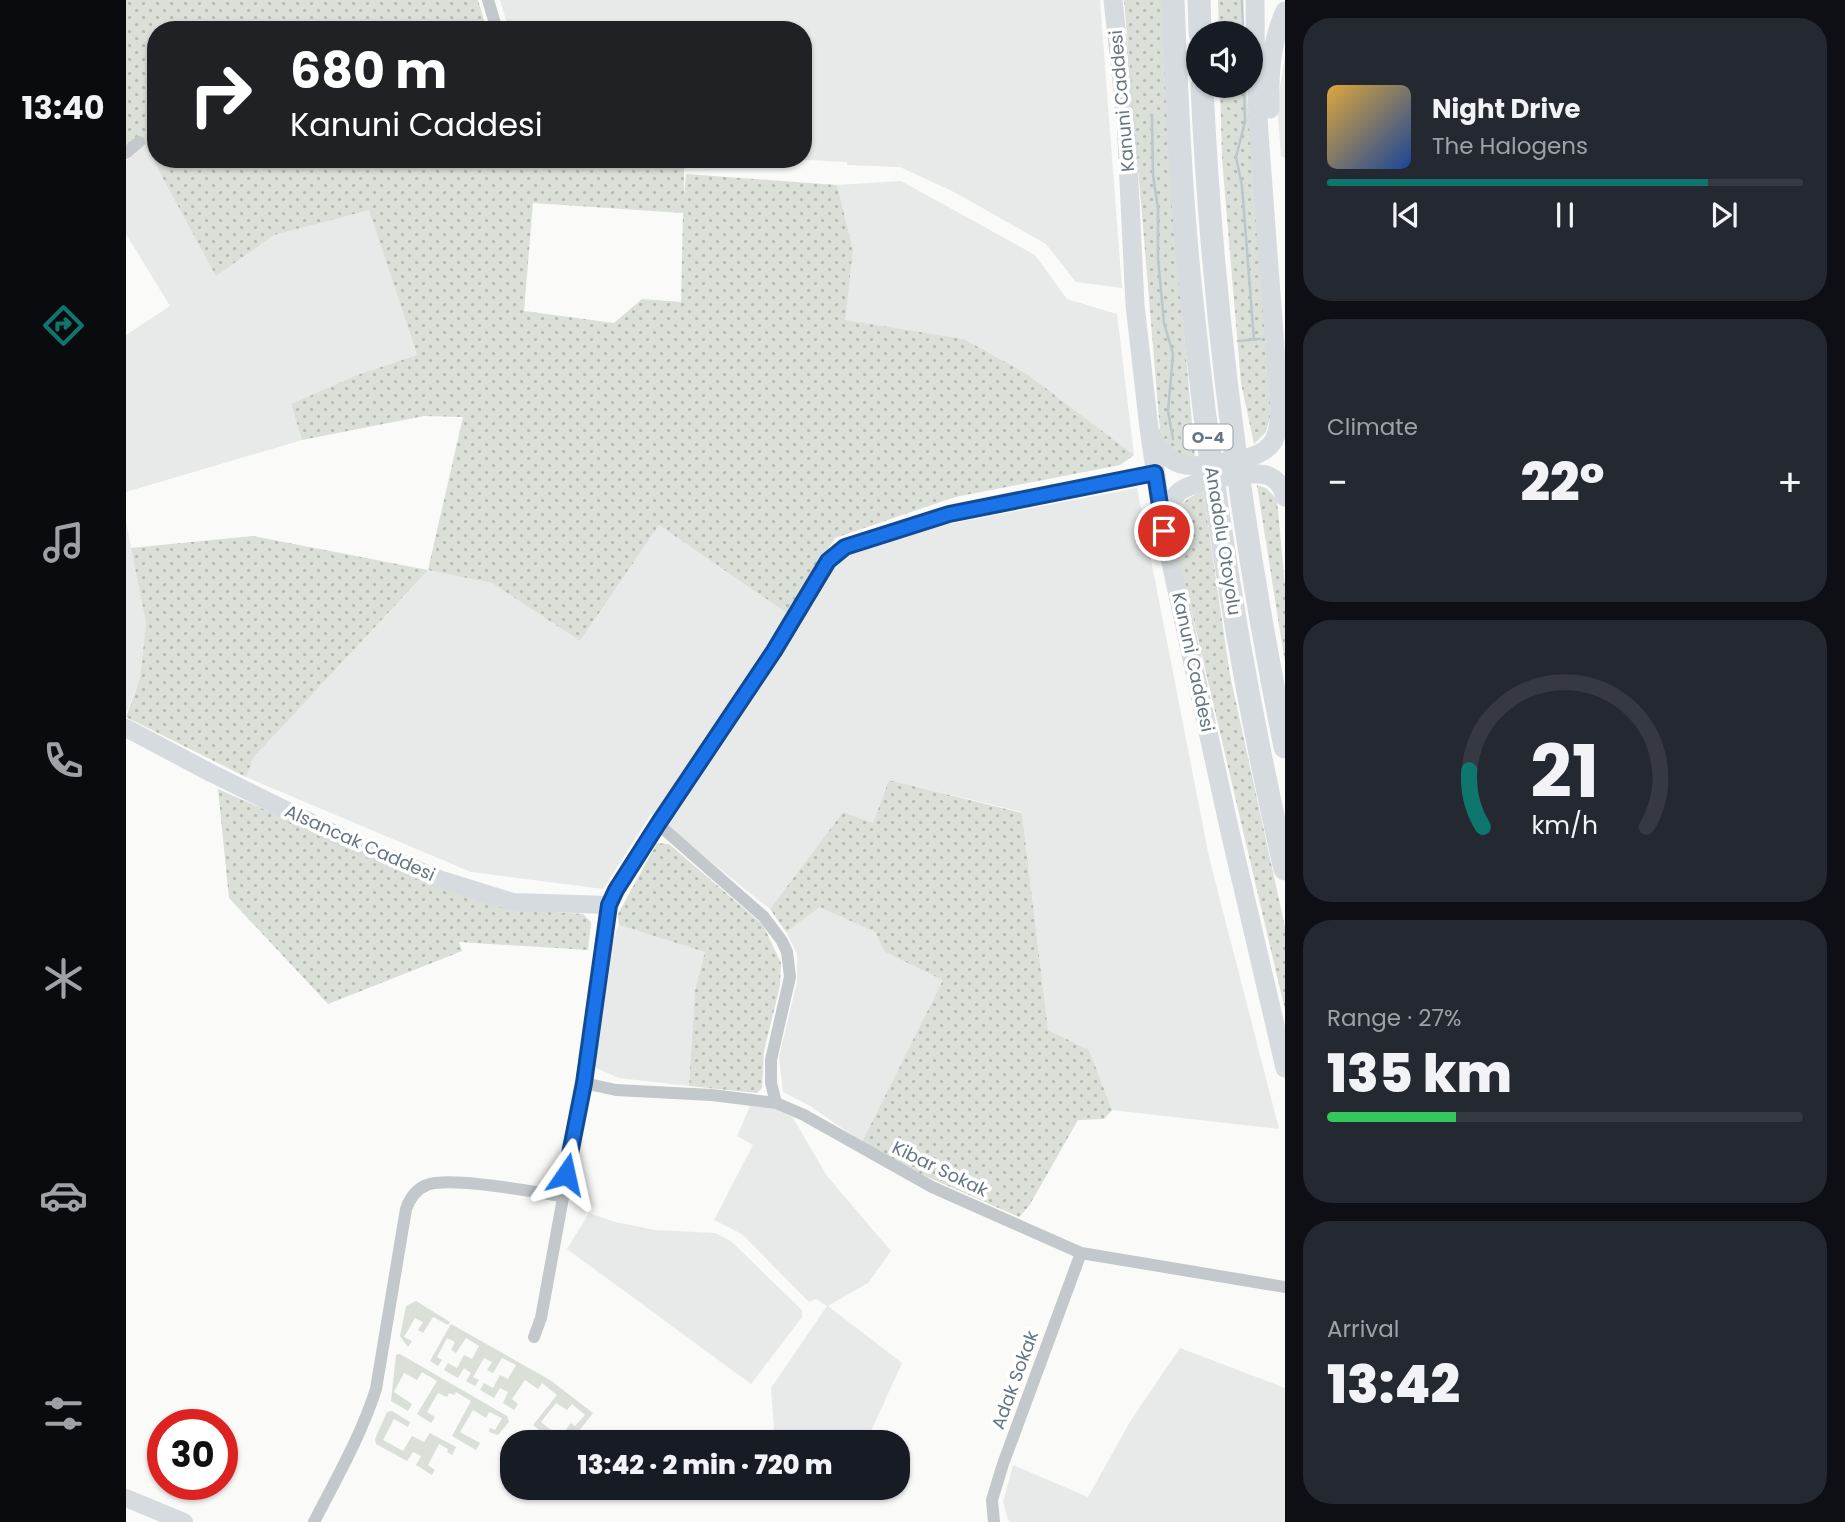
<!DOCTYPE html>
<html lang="en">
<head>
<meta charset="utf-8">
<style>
  body { margin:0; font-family:Poppins,sans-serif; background:#242831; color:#f1f3f6; height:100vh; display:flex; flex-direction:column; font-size:26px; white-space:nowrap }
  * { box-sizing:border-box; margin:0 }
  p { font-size:23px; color:#9ea1a6 }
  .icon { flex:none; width:38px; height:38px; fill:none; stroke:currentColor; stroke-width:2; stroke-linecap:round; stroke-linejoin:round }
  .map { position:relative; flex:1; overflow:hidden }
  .side { display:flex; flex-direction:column; gap:18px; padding:18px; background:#0d0f14; width:560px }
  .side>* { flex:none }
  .hud { position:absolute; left:21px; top:21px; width:665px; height:147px; border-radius:28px; box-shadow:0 2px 5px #0004; background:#202124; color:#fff; overflow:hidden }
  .buttons { position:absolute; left:1060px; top:21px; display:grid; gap:14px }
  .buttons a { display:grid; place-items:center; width:77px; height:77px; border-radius:50%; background:#171b24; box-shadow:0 2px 5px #0004; font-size:35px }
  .speed { position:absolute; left:21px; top:1409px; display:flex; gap:14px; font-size:35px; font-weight:700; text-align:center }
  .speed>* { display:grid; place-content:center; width:91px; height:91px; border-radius:50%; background:#171b24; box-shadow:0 2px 5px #0004; line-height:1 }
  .speed .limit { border:10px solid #d22; background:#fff; color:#111 }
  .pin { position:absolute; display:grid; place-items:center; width:60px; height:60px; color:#fff; margin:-30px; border:4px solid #fff; border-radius:50%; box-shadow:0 2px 7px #0007 }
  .me { position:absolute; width:77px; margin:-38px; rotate:11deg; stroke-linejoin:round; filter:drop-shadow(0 0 5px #0008) }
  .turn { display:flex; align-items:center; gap:24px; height:147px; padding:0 28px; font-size:32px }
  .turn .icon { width:91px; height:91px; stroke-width:2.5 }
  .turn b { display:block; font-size:49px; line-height:60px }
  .big { font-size:52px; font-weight:800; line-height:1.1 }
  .side .tile { flex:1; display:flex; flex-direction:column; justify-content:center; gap:10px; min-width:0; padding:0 24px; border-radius:28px; background:#242831 }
  .side .dial { align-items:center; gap:0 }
  .dial svg { height:182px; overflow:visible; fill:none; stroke:#363941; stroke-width:7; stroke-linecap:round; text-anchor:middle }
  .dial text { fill:#f1f3f6; stroke:none }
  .song { display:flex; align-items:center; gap:21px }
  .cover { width:84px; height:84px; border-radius:10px; background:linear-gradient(135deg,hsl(40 70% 55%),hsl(220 70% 35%)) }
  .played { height:7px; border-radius:4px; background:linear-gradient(90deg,#0f766e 80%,#363941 80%) }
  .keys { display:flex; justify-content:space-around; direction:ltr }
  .heat { display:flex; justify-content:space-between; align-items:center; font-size:38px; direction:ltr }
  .charge { height:10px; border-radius:5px; background:linear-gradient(90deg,#34c759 27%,#363941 0) }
  .trip { position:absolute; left:374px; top:1430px; width:410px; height:70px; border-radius:28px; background:#171b24; box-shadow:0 2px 5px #0004; font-weight:800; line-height:70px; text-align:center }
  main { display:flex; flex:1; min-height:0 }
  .dock { display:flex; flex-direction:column; width:126px; justify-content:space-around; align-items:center; background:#090b0e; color:#9ea1a6 }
  .dock .icon { width:49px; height:49px }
  .dock .selected { color:#0f766e }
  .dock b { font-size:32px; color:#f1f3f6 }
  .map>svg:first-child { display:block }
</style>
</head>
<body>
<main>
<nav class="dock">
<b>13:40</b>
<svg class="icon selected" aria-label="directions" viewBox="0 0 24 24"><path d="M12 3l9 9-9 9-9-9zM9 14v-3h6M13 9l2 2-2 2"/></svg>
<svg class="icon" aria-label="music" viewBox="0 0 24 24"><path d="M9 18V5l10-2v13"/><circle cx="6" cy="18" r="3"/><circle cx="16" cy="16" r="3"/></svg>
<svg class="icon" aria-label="phone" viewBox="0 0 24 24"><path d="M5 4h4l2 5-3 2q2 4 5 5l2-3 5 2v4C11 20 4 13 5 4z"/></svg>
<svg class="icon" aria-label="climate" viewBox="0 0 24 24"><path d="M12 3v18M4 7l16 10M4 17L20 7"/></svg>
<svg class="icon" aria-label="car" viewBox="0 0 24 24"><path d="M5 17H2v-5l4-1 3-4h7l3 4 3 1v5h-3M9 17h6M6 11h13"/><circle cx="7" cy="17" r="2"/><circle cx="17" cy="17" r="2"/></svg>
<svg class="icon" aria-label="filters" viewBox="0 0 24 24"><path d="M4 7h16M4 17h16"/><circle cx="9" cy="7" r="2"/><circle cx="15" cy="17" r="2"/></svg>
</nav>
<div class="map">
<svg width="1159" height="1522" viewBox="0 0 1159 1522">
  <defs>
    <pattern id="grass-dots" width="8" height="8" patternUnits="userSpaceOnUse" patternTransform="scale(1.75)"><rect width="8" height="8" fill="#dadfd7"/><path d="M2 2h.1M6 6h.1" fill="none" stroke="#b4b9b4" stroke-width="1.8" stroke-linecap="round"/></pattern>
  </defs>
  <rect width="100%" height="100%" fill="#fafaf8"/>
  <path fill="#e8e9e9" d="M374,0h600l22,288 -46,-6 -30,-38 -90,-51 -56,-26 -53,-2v-3l-59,-3h15v-129h-294z
    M1159,56v102l-4,-2 -4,-51z
    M19,145l71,130 58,-40 95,-26 48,146 -60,20 -66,29 11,36 -176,52v-157l44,-29 -44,-72v-73z
    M775,181l134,74 32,44 50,15 17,141 -107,-81 -63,-35 -120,-19 9,-70 -16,-65z
    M1011,488l72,369 70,272 -167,-19 -23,-60 -41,-20 -26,-218 -133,-32 -16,43 -30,-11 -73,97 -119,-95 -48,75 -132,-17 -225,-95 7,-19 175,-188 64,13 88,58 79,-116 128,87 40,-63 13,9 93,-31z
    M0,522l20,101 -6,55 -14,36z
    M694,906l55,26 10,20 58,28 -81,162 -52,-36 -27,-14 -4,-35 18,-75v-28l-11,-22z
    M493,925l86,27 -10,38 -6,96 -70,-8 -25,-11 16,-121z
    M625,1104l20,3 22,11 34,58 64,75 -23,32 -40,23 74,57 -30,66 -4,13h-93l-4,-54 56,-82 -11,-7 -7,3 -67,-68 -28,-14 39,-75 -16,-9z
    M463,1213l26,9 40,8 60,3 16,8 71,69v7l-51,67 -184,-135z
    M1054,1348l105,40v134h-274l-3,-2 -5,-18 10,-37 75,32 43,-77z"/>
  <path fill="url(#grass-dots)" fill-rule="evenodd" d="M0,0h352l9,30h-331v129h528v37l2,-22 151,11 16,65 -8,70 119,19 63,35 107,81 -14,10 -165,32 -120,41 -48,75 -128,-88 -79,116 -88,-58 -64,-13 -175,188 -7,19 -120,-60 14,-39 6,-55 -15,-75 122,-12 175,34 35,-153 -39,-1 -122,24 -11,-36 66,-29 60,-20 -48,-145 -95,25 -58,41 -76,-140 -14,10zM407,203l150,10 -2,89 -39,-3 -28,24 -90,-12z
    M998,0h38l10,198 23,259 -21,-2 -14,-25z
    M1092,0h23v33h-22z
    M1094,86h26l13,144 12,185 -5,17 -12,12 -13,-61 -19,-224z
    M1131,485l9,3 11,11 8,88v76z
    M1077,490l27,185 55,252v83l-111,-474c2,-29 2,-31 29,-46z
    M763,780l133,33 26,217 41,20 23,60 -8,9 -26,1 -49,86 -10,11 -103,-45 -54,-30 81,-162 -58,-28 -10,-20 -55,-25 -34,25 -16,-23 73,-97 30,11z
    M92,789l218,96 76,24 71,5 8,8 -3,28 -129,-8 3,9 -134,53 -99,-106z
    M531,843l12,1 94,81 18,38 -1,23 -16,65 -2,37 -5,5 -68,-7 6,-96 10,-38 -86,-27 -1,-11z"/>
  <path fill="#dadfd7" d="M290,1301l34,21 -2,3 -15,-8 -10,16 -5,-3 5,-8 -8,-4 -11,19 8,4 -4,6 -8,-11 6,-30z
    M325,1324l99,56 43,33 -18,23 -9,-7 5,-6 4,3 10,-11 -13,-11 -5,6 -11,-7 -15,19 21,17 -2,3h-6l-21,-17 24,-30 -15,-12 -4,6 -13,-9 -13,19 6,5 -4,6 -11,-7 5,-11 -8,-4 -6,10 -14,-8 4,-7 9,5 7,-13 8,4 8,-14 -14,-7 -9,15 -6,-3 5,-8 -8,-4 -11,19 6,3 -4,6 -9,-5 5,-8 -7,-5 -6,10 -14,-8 4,-7 9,5 7,-13 8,4 7,-13 -13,-8 -10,15 -5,-3 4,-8 -8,-4 -10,19 5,3 -4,6 -8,-5z
    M274,1354l107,62 2,6 -11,13 -9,-3 1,-4 5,2 7,-12 -13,-6 -3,6 -13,-8 -13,22 20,11 -4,7 -24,-14 19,-35 -15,-9 -2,3 -5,-2 -2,4 -9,-4 -11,19 8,5 -4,6 -14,-9 20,-33 -15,-9 -5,8 -13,-7 -10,19 18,12 -4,7 -17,-10 5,-46z
    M266,1411l18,11 -2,5 -14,-8 -11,21 20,11 9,-15 12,6 6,-9 26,14 -4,8 -5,-3 1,-3 -9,-5 -11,21 7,5 -3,5 -16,-10 5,-9 -8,-4 -6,9 -31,-17 -1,-5 12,-27z"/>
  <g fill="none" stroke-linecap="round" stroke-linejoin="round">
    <path stroke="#bbc7cb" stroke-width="2.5" d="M1116,0l1,33
      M1118,86l1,36 -9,35 6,29 12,154
      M1026,115l1,60 5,33v50l6,65 9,31 -5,57 5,28
      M1112,341l22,-2"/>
    <path stroke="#c3c8cc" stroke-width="12" d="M362,0l9,30
      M0,153l13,-11
      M532,824l106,93 18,24 5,11 3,25 -19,83v23l5,20
      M458,1083l32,7 96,5 64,8 28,12 128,72 149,66 204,34
      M408,1337l7,-19 43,-235 25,-178 7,-15 42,-66 116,-173 48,-81 13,-16 10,-7 32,-11 72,-22 206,-41
      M188,1522c22,-43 47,-86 62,-133l30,-180c4,-11 10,-20 21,-24 23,-9 107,7 135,11
      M868,1522l-2,-22 11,-36 78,-211"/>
    <path stroke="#d6dbdf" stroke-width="18" d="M0,728l85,45 134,66 94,40 74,23 96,3
      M0,1498l58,24"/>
    <path stroke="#d6dbdf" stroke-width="19" d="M987,0l13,119 9,186 14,123 15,103 66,301 55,236
      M1144,109c-1,-34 1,-67 15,-98
      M1026,435c10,21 25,34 49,30 22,-4 61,-3 73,-25 11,-22 3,-56 2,-79 -5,-76 -12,-152 -17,-228 -3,-44 -4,-89 -4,-133
      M1040,524c2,-11 4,-23 12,-31 11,-12 76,-24 91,-17 9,4 14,12 16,21"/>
    <path stroke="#d6dbdf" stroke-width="23" d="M1047,0c4,100 8,201 19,301 19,191 50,381 93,568
      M1073,0l1,33
      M1076,86c10,222 39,444 83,661"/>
  </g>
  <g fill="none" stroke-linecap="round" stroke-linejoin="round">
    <defs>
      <path id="route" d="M440,1174l18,-91 25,-178 7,-15 42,-66 116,-173 54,-90 17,-14 104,-33 206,-41 9,58"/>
    </defs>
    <use href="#route" stroke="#114b97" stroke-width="18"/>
    <use href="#route" stroke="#1a73e8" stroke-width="12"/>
  </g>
  <g text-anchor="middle" stroke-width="7" stroke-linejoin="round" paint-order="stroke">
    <rect fill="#fff" stroke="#939fa8" stroke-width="2" x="1057.5" y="424.5" width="49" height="25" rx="5"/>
    <g font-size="16" font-weight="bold" fill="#657683">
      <text x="1082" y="443">O-4</text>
    </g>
    <g font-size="18" fill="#657683" stroke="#fff">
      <text transform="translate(996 101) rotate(-95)" y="6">Kanuni Caddesi</text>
      <text transform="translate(1097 541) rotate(81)" y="6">Anadolu Otoyolu</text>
      <text transform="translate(1067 662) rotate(78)" y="6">Kanuni Caddesi</text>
      <text transform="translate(234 843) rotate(24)" y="6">Alsancak Caddesi</text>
      <text transform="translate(814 1169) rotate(26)" y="6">Kibar Sokak</text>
      <text transform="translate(889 1380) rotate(-70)" y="6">Adak Sokak</text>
    </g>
  </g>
</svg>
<div class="buttons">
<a><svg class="icon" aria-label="sound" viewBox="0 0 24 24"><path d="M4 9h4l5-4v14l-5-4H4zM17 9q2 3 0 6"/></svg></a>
</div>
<div class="speed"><div class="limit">30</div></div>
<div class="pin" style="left:1038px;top:531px;background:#d93025"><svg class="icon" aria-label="arrive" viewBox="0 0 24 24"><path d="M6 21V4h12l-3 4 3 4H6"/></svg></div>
<svg class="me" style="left:440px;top:1174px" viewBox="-20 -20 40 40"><path d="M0-17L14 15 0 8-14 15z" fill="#1a73e8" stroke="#fff" stroke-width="4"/></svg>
<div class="trip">13:42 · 2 min · 720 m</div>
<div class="hud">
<div class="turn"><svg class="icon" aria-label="right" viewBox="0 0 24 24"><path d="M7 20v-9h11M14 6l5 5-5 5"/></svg><div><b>680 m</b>Kanuni Caddesi</div></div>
</div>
</div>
<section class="side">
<div class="tile">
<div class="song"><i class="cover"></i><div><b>Night Drive</b><p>The Halogens</p></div></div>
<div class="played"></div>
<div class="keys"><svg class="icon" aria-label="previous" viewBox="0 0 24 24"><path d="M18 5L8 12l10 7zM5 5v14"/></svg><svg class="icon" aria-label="pause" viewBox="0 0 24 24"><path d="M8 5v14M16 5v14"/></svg><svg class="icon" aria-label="next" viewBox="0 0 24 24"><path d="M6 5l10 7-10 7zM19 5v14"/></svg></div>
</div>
<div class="tile"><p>Climate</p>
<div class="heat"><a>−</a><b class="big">22°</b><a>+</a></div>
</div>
<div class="tile dial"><svg viewBox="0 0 100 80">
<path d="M14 69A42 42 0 1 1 86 69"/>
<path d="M14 69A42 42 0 0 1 8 44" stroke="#0f766e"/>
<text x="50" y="56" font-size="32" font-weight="700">21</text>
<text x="50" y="72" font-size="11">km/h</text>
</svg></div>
<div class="tile"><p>Range · 27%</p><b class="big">135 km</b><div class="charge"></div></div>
<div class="tile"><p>Arrival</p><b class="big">13:42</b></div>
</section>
</main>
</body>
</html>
